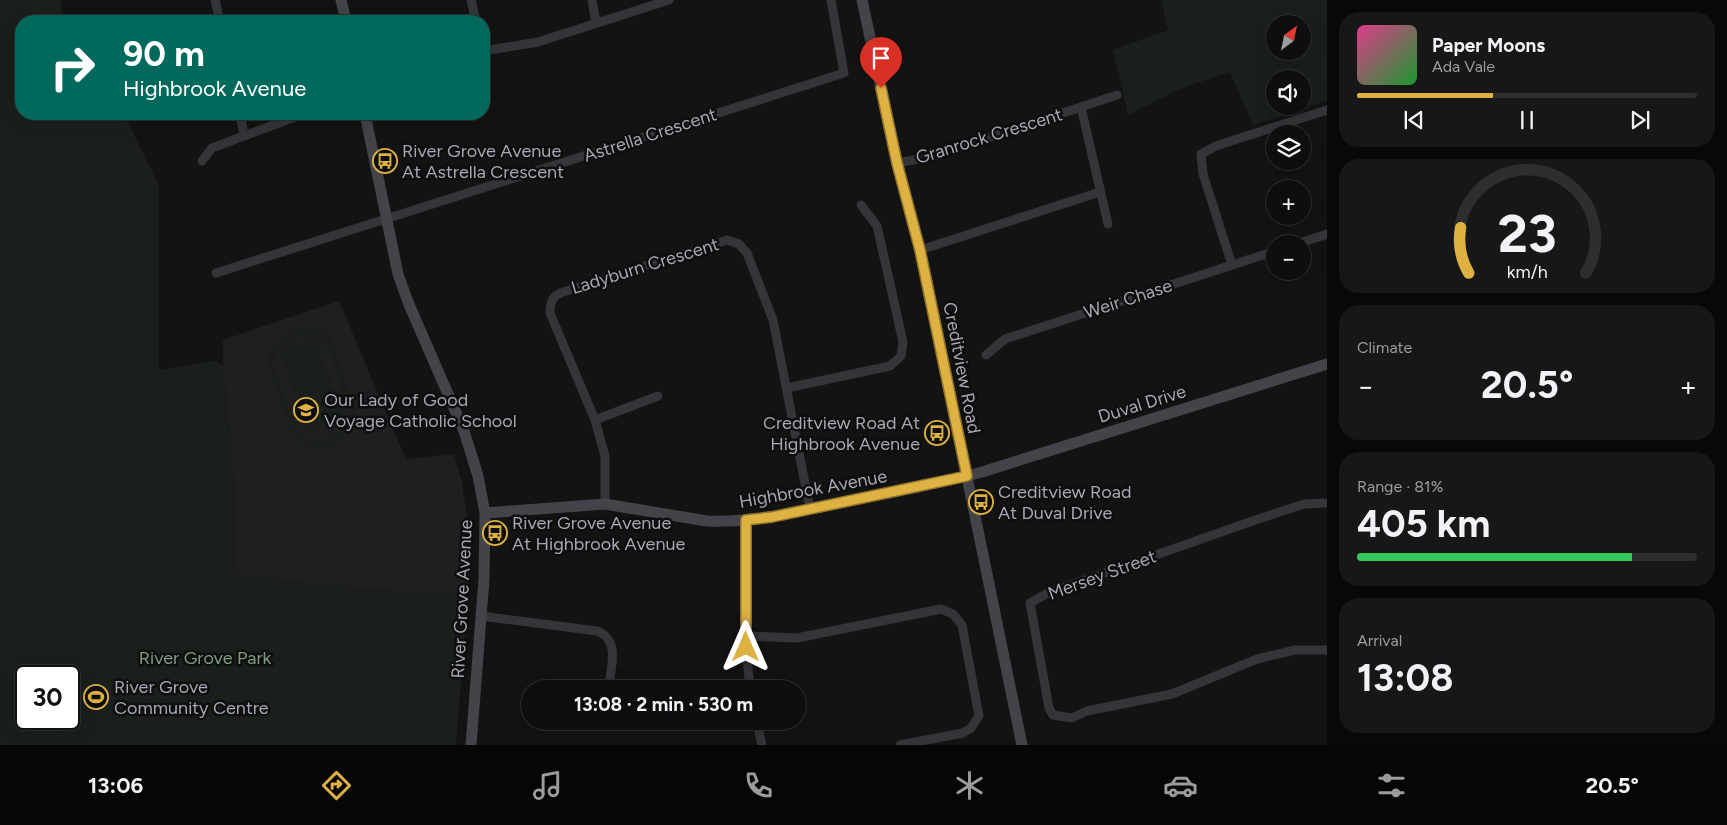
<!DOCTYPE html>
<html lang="en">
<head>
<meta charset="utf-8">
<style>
  body { margin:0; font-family:Figtree,sans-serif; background:#171718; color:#f1f3f6; height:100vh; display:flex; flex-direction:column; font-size:19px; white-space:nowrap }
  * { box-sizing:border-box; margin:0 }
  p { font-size:16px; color:#9b9c9e }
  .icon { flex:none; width:28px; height:28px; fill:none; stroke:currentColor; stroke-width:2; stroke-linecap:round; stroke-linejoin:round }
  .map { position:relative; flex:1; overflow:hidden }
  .details { display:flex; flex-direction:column; gap:12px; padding:12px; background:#080808; width:400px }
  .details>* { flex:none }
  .guide { position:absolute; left:15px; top:15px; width:475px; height:105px; border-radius:20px; box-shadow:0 5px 20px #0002,0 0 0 1px #2e2e2f; background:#00695c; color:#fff; overflow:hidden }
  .needle { width:32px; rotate:33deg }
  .tools { position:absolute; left:1266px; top:15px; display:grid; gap:10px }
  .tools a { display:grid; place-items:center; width:45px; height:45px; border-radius:50%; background:#0e0e0f; box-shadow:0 5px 20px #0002,0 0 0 1px #2e2e2f; font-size:25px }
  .speed { position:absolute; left:15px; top:665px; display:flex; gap:10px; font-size:25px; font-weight:700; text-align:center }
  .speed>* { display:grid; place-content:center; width:65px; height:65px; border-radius:50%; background:#0e0e0f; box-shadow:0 5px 20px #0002,0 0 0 1px #2e2e2f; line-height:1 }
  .speed .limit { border:2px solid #111; border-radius:8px; background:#fff; color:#111 }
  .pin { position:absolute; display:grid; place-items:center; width:42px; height:42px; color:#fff; margin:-51px -21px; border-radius:50% 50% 50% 0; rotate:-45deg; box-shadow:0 0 5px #0007 }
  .pin .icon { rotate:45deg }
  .me { position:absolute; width:55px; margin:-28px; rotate:0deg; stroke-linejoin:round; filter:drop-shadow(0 0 4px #0008) }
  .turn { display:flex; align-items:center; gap:18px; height:105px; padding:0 25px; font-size:22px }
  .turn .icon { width:65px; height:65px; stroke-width:2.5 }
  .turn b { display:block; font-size:35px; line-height:42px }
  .big { font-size:38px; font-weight:700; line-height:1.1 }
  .details .widget { flex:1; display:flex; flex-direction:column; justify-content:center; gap:8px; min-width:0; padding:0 18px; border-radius:20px; background:#171718 }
  .details .dial { align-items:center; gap:0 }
  .dial svg { height:130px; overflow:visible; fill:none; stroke:#2e2e2f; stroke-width:7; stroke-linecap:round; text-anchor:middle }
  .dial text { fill:#f1f3f6; stroke:none }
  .song { display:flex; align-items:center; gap:15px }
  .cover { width:60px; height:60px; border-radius:8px; background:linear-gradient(135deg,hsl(330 70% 55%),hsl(130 70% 35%)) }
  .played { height:5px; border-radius:2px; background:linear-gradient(90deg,#ddb142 40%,#2e2e2f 40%) }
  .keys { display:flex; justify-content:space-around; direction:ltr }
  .heat { display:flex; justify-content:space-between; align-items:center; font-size:28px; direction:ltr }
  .charge { height:8px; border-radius:4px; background:linear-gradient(90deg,#34c759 81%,#2e2e2f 0) }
  .trip { position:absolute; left:521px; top:680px; width:285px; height:50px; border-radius:25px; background:#0e0e0f; box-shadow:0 5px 20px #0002,0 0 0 1px #2e2e2f; font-weight:700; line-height:50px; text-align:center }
  .menu { display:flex; height:80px; justify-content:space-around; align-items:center; background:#060606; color:#9b9c9e }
  .menu .icon { width:35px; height:35px }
  .menu .selected { color:#ddb142 }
  .menu b { font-size:22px; color:#f1f3f6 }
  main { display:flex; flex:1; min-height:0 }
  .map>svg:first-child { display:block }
</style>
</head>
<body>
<main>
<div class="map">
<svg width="1327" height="745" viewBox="0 0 1327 745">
  <rect width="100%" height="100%" fill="#131314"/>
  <path fill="#1f1f21" d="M339,301l67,158 48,-5 8,28 6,42 2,35 -2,37 -118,-8 -114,-13v-67l-13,-143v-25z"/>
  <path fill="#1a1f1b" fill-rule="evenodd" d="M0,0h60l4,21h-43v93h103l35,72v184l55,-9 9,4 13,143v67l114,13 118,8 -12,149h-456zM69,676v43h-43v-43z
    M1161,0h166v101l-74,24 -23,-53 -48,16 -54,27 -15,-65 55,-20zM1275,24h27v27h-27zM1275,79h27v27h-27z
    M306,329l17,2 7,6 26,73c-3,38 -41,49 -66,20l-22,-64c0,-23 18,-33 38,-37zM305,335l16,1 5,4 23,70c-5,25 -28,42 -50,22l-26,-66c3,-21 13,-26 32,-31z
    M315,339l30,79 -36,13 -29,-80z"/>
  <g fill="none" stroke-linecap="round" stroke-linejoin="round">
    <path stroke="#343539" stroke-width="9" d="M215,0l5,21
      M471,0l5,21
      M592,0l4,23
      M484,51l54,-9 131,-42
      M1081,107l27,117
      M240,114l4,21
      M202,161l10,-13 91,-34
      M897,163l33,-6 187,-62
      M1297,244l30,-10
      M920,250l180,-58
      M1232,265l-29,-91 -2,-20 15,-8 111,-36
      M216,273l628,-200 -13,-73
      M986,355l19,-16 270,-88
      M787,388l103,-22 11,-10 2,-14 -26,-116 -16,-21
      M595,420l63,-24
      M1327,503l-23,1 -43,14 -213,75 -18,10 19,105 4,7 19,3 15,-7 85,-17 85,-35 38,-9h32
      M605,504v-48l-10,-36 -45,-107c0,-11 2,-17 13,-21l164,-52 12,4 8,9 26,67 37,189
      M746,520l1,138 3,31
      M481,616l116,15c20,7 16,29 13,47
      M746,636l51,2 144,-29 12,5 9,11 17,91 -8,12 -8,5 -63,12
      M757,721l5,24"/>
    <path stroke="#434449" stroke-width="11" d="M341,0l5,21
      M862,0l35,163 26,99 99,483
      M365,114l33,160 10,28 56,129 14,45 7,37 -1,66 -13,166
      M485,513l120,-9 102,17c45,2 89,-9 133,-18 47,-10 95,-18 142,-31l345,-108"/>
  </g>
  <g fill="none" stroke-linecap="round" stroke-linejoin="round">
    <defs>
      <path id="route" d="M746,647v-127l26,-3 195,-41 -47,-226 -23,-87 -16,-75"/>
    </defs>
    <use href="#route" stroke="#90732b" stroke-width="12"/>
    <use href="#route" stroke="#ddb142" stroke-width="9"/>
  </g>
  <defs>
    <symbol id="bus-ring" viewBox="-11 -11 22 22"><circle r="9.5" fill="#0e0e0f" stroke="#ddb142" stroke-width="1.5"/><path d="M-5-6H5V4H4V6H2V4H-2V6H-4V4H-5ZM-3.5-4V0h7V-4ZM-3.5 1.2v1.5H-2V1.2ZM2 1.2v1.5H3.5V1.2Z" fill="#ddb142"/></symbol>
    <symbol id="school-ring" viewBox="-11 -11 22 22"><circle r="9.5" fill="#0e0e0f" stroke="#ddb142" stroke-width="1.5"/><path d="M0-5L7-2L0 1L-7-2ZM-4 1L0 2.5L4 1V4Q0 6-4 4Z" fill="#ddb142"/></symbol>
    <symbol id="stadium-ring" viewBox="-11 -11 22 22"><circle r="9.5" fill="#0e0e0f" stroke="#ddb142" stroke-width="1.5"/><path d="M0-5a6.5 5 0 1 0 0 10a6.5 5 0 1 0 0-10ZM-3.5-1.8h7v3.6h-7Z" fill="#ddb142"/></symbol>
  </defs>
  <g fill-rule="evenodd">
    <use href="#bus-ring" x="371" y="147" width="28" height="28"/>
    <use href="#school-ring" x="292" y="396" width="28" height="28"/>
    <use href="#bus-ring" x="923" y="419" width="28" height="28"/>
    <use href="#bus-ring" x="967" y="488" width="28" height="28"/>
    <use href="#bus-ring" x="481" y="519" width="28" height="28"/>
    <use href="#stadium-ring" x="82" y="683" width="28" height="28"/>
  </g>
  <g text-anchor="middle" stroke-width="5" stroke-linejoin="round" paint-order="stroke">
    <g font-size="18" fill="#a6a9b3" stroke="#0e0e0f">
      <text transform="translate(650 135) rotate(-18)" y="6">Astrella Crescent</text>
      <text transform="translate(989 136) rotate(-17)" y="6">Granrock Crescent</text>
      <text transform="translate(645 266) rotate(-17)" y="6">Ladyburn Crescent</text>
      <text transform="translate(1128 299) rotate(-18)" y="6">Weir Chase</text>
      <text transform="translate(962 368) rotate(79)" y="6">Creditview Road</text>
      <text transform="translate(1142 404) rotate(-17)" y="6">Duval Drive</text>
      <text transform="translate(813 489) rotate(-10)" y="6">Highbrook Avenue</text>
      <text transform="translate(1102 575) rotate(-20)" y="6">Mersey Street</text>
      <text transform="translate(462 599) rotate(-87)" y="6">River Grove Avenue</text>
    </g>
    <g font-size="18" fill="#a6a9b3" stroke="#0e0e0f" text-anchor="start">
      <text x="402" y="157">River Grove Avenue<tspan x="402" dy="21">At Astrella Crescent</tspan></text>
      <text x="324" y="406">Our Lady of Good<tspan x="324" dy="21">Voyage Catholic School</tspan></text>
      <text x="920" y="429" text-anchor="end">Creditview Road At<tspan x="920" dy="21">Highbrook Avenue</tspan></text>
      <text x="998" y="498">Creditview Road<tspan x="998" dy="21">At Duval Drive</tspan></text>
      <text x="512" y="529">River Grove Avenue<tspan x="512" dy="21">At Highbrook Avenue</tspan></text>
      <text x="114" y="693">River Grove<tspan x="114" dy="21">Community Centre</tspan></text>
    </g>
    <g font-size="18" fill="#7f9c82" stroke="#0e0e0f">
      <text x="205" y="664">River Grove Park</text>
    </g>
  </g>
</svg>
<div class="tools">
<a><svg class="needle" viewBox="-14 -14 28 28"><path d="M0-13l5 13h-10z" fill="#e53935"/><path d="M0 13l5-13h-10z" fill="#9b9c9e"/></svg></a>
<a><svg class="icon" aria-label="sound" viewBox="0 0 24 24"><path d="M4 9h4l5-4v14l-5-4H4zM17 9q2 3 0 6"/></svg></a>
<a><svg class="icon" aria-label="layers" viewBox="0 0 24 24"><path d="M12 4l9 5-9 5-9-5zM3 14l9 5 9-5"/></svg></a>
<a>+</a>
<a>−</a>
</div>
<div class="speed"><div class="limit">30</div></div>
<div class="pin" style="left:881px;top:88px;background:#d93025"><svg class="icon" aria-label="arrive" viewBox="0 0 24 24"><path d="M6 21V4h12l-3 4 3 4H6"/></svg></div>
<svg class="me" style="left:746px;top:647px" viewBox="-20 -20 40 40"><path d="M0-17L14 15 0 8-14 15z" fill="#ddb142" stroke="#fff" stroke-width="4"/></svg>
<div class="trip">13:08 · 2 min · 530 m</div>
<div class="guide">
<div class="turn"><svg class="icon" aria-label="right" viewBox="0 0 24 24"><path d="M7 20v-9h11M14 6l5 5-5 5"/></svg><div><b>90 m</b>Highbrook Avenue</div></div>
</div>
</div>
<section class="details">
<div class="widget">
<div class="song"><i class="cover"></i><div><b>Paper Moons</b><p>Ada Vale</p></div></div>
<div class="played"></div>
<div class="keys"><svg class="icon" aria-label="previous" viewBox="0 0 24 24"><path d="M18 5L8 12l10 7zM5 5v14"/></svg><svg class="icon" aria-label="pause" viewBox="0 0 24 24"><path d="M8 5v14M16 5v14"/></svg><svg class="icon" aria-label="next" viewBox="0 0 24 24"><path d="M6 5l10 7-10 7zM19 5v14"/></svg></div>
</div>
<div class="widget dial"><svg viewBox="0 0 100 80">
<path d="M14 69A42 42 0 1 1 86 69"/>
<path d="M14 69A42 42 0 0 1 9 41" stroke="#ddb142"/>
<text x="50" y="56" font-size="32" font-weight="700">23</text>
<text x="50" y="72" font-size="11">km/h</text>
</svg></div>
<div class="widget"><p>Climate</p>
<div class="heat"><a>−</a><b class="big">20.5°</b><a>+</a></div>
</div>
<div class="widget"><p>Range · 81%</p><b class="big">405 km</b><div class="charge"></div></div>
<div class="widget"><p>Arrival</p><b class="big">13:08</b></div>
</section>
</main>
<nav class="menu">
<b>13:06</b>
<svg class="icon selected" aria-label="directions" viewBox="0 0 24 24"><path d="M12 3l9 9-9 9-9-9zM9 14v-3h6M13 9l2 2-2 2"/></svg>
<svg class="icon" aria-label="music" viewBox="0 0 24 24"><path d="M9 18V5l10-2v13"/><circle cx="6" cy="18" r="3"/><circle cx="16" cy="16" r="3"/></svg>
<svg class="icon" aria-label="phone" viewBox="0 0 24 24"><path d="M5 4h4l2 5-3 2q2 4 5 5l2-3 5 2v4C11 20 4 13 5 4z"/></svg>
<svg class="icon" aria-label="climate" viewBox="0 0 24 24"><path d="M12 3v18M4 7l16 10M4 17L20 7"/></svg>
<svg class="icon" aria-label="car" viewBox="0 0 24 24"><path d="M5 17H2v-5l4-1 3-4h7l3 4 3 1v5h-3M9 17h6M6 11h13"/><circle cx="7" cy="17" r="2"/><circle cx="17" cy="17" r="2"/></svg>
<svg class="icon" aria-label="filters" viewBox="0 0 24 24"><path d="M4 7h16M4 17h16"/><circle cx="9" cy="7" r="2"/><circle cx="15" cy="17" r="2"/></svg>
<b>20.5°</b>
</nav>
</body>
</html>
